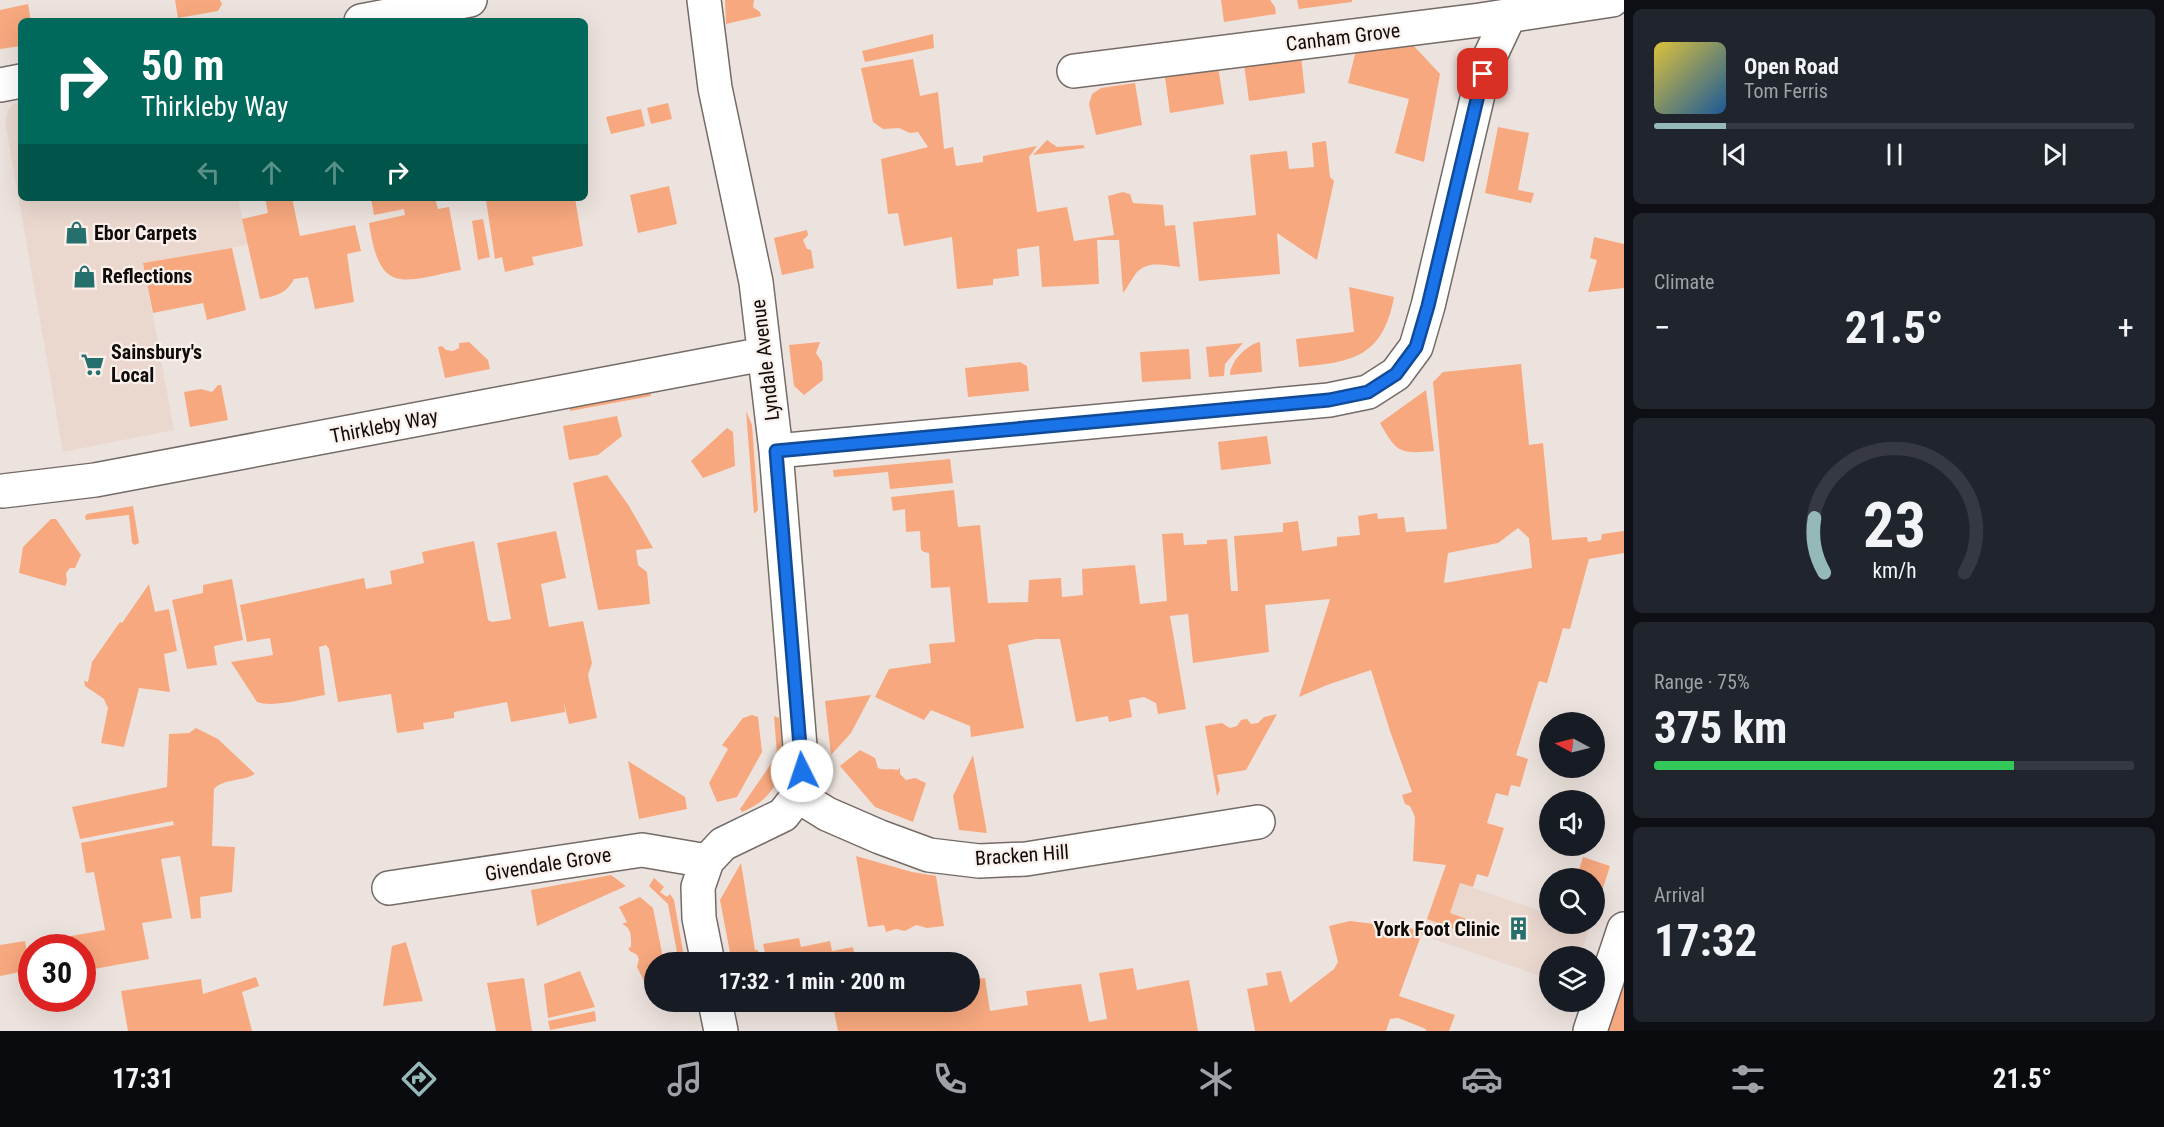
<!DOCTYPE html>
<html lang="en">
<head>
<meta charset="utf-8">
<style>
  body { margin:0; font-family:"Roboto Condensed",sans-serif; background:#20242c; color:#f1f3f6; height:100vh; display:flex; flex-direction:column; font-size:22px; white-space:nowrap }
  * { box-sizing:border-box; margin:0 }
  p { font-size:20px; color:#9ea1a6 }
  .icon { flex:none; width:33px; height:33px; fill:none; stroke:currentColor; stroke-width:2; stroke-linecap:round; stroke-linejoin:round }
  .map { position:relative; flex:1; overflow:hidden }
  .sheet { display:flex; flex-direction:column; gap:9px; padding:9px; background:#0d0f14; width:540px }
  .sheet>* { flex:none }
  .guide { position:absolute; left:18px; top:18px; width:570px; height:183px; border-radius:9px; box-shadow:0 6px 24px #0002; background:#00695c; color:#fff; overflow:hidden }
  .needle { width:39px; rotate:277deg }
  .tools { position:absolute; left:1539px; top:712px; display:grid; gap:12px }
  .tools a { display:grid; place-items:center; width:66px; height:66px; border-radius:50%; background:#171b24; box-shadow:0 6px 24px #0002; font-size:30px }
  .speed { position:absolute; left:18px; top:934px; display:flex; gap:12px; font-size:30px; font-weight:700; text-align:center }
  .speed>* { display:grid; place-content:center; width:78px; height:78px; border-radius:50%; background:#171b24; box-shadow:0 6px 24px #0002; line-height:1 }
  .speed .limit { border:9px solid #d22; background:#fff; color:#111 }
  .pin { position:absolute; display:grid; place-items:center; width:51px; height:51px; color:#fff; margin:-26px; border-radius:12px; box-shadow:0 3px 9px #0006 }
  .me { position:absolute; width:66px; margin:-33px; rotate:356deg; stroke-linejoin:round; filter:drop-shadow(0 0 4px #0008) }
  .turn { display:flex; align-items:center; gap:21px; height:126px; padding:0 24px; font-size:27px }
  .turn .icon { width:78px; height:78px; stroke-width:2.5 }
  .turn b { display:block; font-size:42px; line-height:51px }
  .lanes { display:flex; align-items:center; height:57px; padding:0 24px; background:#0003; justify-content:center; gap:30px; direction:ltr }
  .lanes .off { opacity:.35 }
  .big { font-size:45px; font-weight:700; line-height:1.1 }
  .sheet .widget { flex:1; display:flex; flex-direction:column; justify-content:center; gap:9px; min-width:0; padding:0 21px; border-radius:9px; background:#20242c }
  .sheet .dial { align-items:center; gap:0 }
  .dial svg { height:156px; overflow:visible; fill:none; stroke:#363941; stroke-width:7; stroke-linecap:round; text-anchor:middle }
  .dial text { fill:#f1f3f6; stroke:none }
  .song { display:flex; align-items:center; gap:18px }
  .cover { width:72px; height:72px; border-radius:9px; background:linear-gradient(135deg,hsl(50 70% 55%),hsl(210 70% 35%)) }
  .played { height:6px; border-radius:3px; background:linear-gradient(90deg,#95b8b8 15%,#363941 15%) }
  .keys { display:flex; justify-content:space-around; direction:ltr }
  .heat { display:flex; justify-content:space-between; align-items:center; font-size:33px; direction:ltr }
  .charge { height:9px; border-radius:4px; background:linear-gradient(90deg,#34c759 75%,#363941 0) }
  .trip { position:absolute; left:644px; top:952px; width:336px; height:60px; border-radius:30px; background:#171b24; box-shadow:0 6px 24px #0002; font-weight:700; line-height:60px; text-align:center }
  .menu { display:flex; height:96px; justify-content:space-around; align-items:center; background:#090b0e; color:#9ea1a6 }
  .menu .icon { width:42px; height:42px }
  .menu .on { color:#95b8b8 }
  .menu b { font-size:27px; color:#f1f3f6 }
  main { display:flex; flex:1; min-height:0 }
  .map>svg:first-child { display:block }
</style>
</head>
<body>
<main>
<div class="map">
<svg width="1624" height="1031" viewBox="0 0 1624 1031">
  <rect width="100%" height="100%" fill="#ede3de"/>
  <path fill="#ead8cf" d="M21,102v96h217l10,47 -105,18 31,167 -111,22 -58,-331 3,-10 6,-8z
    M1442,877l107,37 1,10h29l11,4 -11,29h-29l-1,22 -128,-44z"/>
  <path fill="#f7a87e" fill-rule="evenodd" d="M175,0h45l2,4 -4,7 -40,7z
    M725,0h29l-1,7 7,5 1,4 -35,8z
    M1221,0h49l5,7 1,7 -52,8z
    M1297,0h55v2l-53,7z
    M28,4l3,17h-10v25l-21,3v-39z
    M933,34l1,14 -69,14 -3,-11z
    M1412,44l28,30 -16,88 -29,-9 14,-54 -61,-16 8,-33z
    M1301,56l4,37 -56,8 -5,-37z
    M913,59l7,37 18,-4 6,57 9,-2 3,19 27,-4v-6l54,-10 -8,11 8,55 30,-5 7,34 40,-6 -6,-39 15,-4 7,2 3,9 30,2 2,21 10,-1 5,42c-14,-1 -30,-7 -43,5 -5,6 -9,15 -14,21l-4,-53h-22l2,44 -57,3 -3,-41 -22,3 2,27 -26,3v6l-36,4 -5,-52 -48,9 -6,-33 -10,1 -7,-55 47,-12 -10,-15 -8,1 -11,-5 -16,1 -10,-7 -12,-54z
    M1218,67l6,37 -54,9 -5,-36z
    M1135,83l7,42 -46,10 -7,-31 3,-10 9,-6z
    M668,103l4,16 -21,5 -4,-16z
    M641,109l4,17 -34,8 -5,-17z
    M1498,127l31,6 -11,57 16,3 -3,10 -46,-10z
    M1047,140l10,7 26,-2 2,3 -52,7z
    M1326,141l4,36 4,4 -17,79 -40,-27 3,41 -81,7 -6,-59 63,-7 -6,-60 37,-4 2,18 25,-2 -2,-24z
    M669,186l8,38 -39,9 -8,-38z
    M265,198h27l8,38 55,-11 6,26 -14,3 7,48 -39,7 -7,-32 -14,2c-8,15 -18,17 -34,20l-18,-80 26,-6z
    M371,198h64l3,11 11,-2 12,63c-59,11 -81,27 -92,-47l36,-8 -1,-6 -30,6z
    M477,198h98l8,48 -51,11 2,8 -29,7 -3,-15 -7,2 -9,-59 -8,1z
    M483,219l7,38 -12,3 -6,-39z
    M807,230l1,5 -5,5 4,9 4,1 3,18 -32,7 -8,-37z
    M1594,237l30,7v44l-36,4 9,-32 -7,-2z
    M232,248l14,62 -39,10 -4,-17 -50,10 -10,-50z
    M1349,287l45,10c-11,60 -41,65 -95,70l-3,-28 58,-7z
    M469,342l19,18 2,9 -45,9 -7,-31 4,-1 4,4 7,1 6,-3v-5z
    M820,342l-4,11 6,9 1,18 -19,15 -10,-9 -5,-41z
    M1260,342l2,30 -32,3c0,-13 17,-31 30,-33z
    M1243,343l-18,21 -1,12 -15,1 -3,-30z
    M1189,349l2,30 -49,3 -2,-30z
    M1020,362l7,4 2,25 -61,6 -3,-29z
    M1521,364l8,81 14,-2 9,97 35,-3 1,5 13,-2 1,-6 22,-3v22l-35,6 -19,70 -7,-1 -16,55 -8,-2 -23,74 12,4 -8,28 -9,-2 -3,11 -12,-3 -9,30 17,5 -16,49 -11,-3 -4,13 -13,-4 -10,30 25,9 -5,13 -43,-16 19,-54 -33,-4 2,-44 -5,-11 -5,-2 -3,-9 10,-3 -22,-61 -19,-61 -44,15 -28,12 31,-98 -65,6 4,47 -76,11 -5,-49 -18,2 16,93 -28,5 -2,-11 -12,-6 -15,3 3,17 -23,5 -1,-6 -32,6 -16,-83h-24l-28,6 16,83 -53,9 -1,-11 -39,-16 -7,10 -49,-23 14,-28 42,-6 -2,-19 26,-2 -5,-55 -19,1 -2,-35 -5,-1 -3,-2 -1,-19 -14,1 -1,-23 -12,2 -2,-14 63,-7 4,37 22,-2 8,78 40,-1 1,-22 32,-2 1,19 21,-2 -1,-26 53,-4 5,39 27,-3 -5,-67 21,-1 1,12 23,-1v-4l20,-1 4,52h7l-4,-55 49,-4v-9l15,-2 4,30 35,-5v-9l23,-2 -2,-19 19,-3 1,6 26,-2 2,15 41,-3 -14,-147 10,-10zM1518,528l11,10 3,30 -88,15 4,-30 50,-10z
    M218,385h3l7,35 -38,7 -6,-35 17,-3 11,3z
    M1426,390l8,61c-35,3 -37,2 -54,-28z
    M650,391l1,5 -81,15v-6z
    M746,411l6,14 6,85 -4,4z
    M617,416l5,20 -24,19 -29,5 -6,-34z
    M727,428l6,4 2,34 -32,12 -12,-17z
    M1267,436l4,28 -50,6 -3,-28z
    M950,459l3,24 -63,6 -2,-17 -54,5 -1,-7z
    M607,475l22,31 24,42 -17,2 2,15 9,7 3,32 -52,6 -25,-127z
    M133,506l6,37 -4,2 -3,-2 -3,-28 -43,5 -1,-4 2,-2z
    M51,519h5l25,36 -6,13h-5l-4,5 1,8 -2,5 -46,-13 4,-26z
    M556,531l10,47 -25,6 8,43 34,-6 9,42 -4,12 9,43 -28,6 -5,-21 1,9 -54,10 -4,-20 -53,10v6l-31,5 1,6 -27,4 -6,-39 -53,8 -9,-53 -3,-4 -7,2 6,48c-18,3 -51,13 -68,7l-26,-40 42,-7 -3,-17 -23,4 -7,-37 124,-27 2,11 26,-5 -2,-13 34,-8 -2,-11 52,-11 14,79 4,2 19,-3 -14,-76z
    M232,579l11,61 -29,6 3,19 -30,4 -15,-69 31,-7v-8z
    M149,584l6,28 14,-3 8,42 -13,3 6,38 -31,-4 -15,59 -23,-4 7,-35 -4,-9 -19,-13 -1,-5 4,1 4,-20 28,-40 2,1z
    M871,695l-20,38 -20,22 -6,-54z
    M1277,714l-31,56 -29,5 3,15 -3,6 -12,-70 17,-3 8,5 7,-2 4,-6 6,-1 4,5 7,-1 6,-6z
    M752,715l6,2 4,35 -25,45 -20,5 -8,-19 19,-34 -6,-4 21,-27z
    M774,716l5,2c6,42 7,76 -37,94l-2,-3 37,-54z
    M196,728l22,11 37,35c-13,8 -31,4 -41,15l-2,57 23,1 -3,45 -32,5 1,21 -10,1 -11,-63 -19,3 11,59 -30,5 7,36 -66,12 -1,-23h-8l-3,-12 34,-6 -11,-58 -8,1 -5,-30 93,-18 -1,-4 -93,18 -8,-32 95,-20 2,-53 20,-1z
    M860,750l15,8 3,10c8,3 13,0 20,2l2,-3v7l6,6 9,-2 11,5 -13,39 -38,-15 -35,-41z
    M973,755l14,78 -28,-3 -6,-34z
    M628,761l57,36 2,12 -48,10z
    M856,856l56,16 24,4 8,50 -17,2 -11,-3 -11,6 -9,-2 -10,3 -2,-7 -16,2z
    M1583,857l27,9 -15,47 -1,-34h-18z
    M741,863l14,87h3l2,13h-28l-12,-63z
    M611,875l15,11 -89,40 -6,-36z
    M654,878l10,9 -4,5 7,5 3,-3 4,6 11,63h-6l-11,-59 -19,-18z
    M640,897l13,11 11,55h-10v17l-9,3 -8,-16 2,-8 -2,-4 -7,-4 -2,-3 3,-1c0,-10 1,-19 -9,-23l5,-2 -8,-15z
    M1350,921l73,9 -24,66 56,19 -6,16h-23v-2l-28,-11 -8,1 -4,12h-131l-8,-42 21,-4 -2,-12 15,-2 9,32 44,-34 4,-7 -9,-36z
    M799,938l2,9 29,-6 2,10 21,-4 3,16h-89l-4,-19z
    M25,941l5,29 -30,6v-31z
    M406,942l17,59 -40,5 9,-60z
    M1133,968l4,22 52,-10 9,51h-360l-6,-29h31l2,9 50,-8 1,3 22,-4h31v-23l16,-1 5,33 38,-6 -2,-14 55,-7 8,38 18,-3 -8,-46z
    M580,971l15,36 -47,11 -4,-34z
    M1624,971v60h-20z
    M256,977l3,9 -17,6 10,39h-124l-7,-40 80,-12 2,15z
    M524,978l8,53h-36l-9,-48z
    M595,1011l1,10 -46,9 -2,-9z"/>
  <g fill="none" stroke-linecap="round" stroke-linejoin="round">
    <defs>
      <path id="street" d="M704,0l11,88 41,194 20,169 26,320 -4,25 -15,19 -60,29 -16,17 -9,26 1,31 9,45
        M361,21l109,-21
        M1074,71l406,-51 132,-20
        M0,85l21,-4
        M776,451l553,-51 39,-8 28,-18 20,-27 12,-41 56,-237 25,-53
        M3,491l92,-11 669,-126
        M798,796l29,18 53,23 49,18 50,6 47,-2 232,-37
        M389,888l253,-38 65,11
        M715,1002l6,29
        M1590,1031l34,-102"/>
    </defs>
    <use href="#street" stroke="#746b67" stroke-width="36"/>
    <use href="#street" stroke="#fff" stroke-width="33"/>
  </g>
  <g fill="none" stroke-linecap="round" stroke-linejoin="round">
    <defs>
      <path id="route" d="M802,771l-26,-320 553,-51 39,-8 28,-18 20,-27 12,-41 55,-232"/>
    </defs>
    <use href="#route" stroke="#114b97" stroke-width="15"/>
    <use href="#route" stroke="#1a73e8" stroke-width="10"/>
  </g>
  <defs>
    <symbol id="shop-bare" viewBox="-9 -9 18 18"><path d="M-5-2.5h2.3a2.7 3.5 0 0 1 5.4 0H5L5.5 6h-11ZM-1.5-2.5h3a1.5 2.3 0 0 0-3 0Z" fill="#25706d" stroke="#fbf0eb" stroke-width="2.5" paint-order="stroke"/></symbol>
    <symbol id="supermarket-bare" viewBox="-9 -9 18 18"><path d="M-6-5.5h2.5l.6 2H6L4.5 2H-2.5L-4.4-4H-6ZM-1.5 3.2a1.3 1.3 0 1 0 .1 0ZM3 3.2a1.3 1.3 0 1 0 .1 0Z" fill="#25706d" stroke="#fbf0eb" stroke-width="2.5" paint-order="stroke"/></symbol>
    <symbol id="building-bare" viewBox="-9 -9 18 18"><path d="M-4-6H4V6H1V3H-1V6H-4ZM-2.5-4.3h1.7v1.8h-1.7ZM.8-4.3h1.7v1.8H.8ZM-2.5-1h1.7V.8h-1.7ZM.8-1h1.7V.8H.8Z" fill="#25706d" stroke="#fbf0eb" stroke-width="2.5" paint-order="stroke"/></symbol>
  </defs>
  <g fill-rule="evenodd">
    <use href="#shop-bare" x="60" y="216" width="33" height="33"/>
    <use href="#shop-bare" x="68" y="260" width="33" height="33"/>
    <use href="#supermarket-bare" x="76" y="348" width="33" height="33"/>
    <use href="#building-bare" x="1502" y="912" width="33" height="33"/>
  </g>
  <g text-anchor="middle" stroke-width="4.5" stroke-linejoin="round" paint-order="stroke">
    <g font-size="20" fill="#0e0b09" stroke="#fbf0eb">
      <text transform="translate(1343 37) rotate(-7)" y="7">Canham Grove</text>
      <text transform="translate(765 360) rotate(-97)" y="7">Lyndale Avenue</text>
      <text transform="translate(384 426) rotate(-11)" y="7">Thirkleby Way</text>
      <text transform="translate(1022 855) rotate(-4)" y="7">Bracken Hill</text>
      <text transform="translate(548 864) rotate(-9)" y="7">Givendale Grove</text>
    </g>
    <g font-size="20" font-weight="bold" fill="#0e0b09" stroke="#fbf0eb" text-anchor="start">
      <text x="94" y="240">Ebor Carpets</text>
      <text x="102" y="283">Reflections</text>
      <text x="111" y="359">Sainsbury's<tspan x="111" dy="23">Local</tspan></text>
      <text x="1500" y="936" text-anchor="end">York Foot Clinic</text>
    </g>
  </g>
</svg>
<div class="tools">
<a><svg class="needle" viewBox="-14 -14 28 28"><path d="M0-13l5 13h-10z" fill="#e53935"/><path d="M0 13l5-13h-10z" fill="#9ea1a6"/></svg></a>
<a><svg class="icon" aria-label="sound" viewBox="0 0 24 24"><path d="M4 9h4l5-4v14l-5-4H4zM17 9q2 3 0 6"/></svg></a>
<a><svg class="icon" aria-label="search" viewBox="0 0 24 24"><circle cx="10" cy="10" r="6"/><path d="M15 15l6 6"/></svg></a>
<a><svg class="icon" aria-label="layers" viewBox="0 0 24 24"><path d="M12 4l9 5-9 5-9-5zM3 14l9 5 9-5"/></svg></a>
</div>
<div class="speed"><div class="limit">30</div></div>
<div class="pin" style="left:1483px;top:74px;background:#d93025"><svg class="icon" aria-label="arrive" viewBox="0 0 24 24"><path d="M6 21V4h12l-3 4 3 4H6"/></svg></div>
<svg class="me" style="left:802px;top:771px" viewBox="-20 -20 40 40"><circle r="19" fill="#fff"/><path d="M0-13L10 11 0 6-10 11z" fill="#1a73e8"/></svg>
<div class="trip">17:32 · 1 min · 200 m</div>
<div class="guide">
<div class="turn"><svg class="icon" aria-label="right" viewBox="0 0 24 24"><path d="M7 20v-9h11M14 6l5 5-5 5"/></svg><div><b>50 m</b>Thirkleby Way</div></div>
<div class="lanes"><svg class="icon off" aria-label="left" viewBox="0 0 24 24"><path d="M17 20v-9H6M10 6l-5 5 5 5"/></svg><svg class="icon off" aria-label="ahead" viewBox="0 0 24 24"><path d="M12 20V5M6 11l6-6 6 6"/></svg><svg class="icon off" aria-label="ahead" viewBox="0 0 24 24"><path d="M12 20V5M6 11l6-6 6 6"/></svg><svg class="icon" aria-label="right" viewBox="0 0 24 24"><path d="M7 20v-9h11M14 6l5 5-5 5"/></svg></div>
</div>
</div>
<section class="sheet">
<div class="widget">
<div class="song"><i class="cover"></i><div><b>Open Road</b><p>Tom Ferris</p></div></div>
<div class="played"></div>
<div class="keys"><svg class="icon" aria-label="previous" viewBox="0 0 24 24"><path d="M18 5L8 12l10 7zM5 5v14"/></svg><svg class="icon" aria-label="pause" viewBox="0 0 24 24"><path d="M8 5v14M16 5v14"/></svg><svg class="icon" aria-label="next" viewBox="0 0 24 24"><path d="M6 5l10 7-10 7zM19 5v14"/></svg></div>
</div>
<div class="widget"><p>Climate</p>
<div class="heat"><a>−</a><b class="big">21.5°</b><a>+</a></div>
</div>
<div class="widget dial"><svg viewBox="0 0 100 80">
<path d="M14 69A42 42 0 1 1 86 69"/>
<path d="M14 69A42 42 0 0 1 9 41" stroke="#95b8b8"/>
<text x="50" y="56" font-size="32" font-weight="700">23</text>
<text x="50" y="72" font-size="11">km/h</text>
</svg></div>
<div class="widget"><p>Range · 75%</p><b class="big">375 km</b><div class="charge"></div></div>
<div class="widget"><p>Arrival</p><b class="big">17:32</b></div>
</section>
</main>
<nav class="menu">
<b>17:31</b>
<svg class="icon on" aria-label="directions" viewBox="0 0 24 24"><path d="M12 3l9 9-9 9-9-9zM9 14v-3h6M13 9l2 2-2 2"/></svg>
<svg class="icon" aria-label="music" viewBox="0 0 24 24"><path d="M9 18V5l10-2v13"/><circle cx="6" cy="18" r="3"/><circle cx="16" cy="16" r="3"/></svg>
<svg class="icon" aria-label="phone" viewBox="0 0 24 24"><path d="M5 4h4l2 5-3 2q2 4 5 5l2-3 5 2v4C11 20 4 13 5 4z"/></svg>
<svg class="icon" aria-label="climate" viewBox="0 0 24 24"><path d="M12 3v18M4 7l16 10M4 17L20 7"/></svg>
<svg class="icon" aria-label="car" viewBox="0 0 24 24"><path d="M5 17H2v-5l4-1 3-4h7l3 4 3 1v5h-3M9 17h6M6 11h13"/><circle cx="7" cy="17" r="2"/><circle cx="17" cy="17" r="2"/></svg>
<svg class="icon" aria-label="filters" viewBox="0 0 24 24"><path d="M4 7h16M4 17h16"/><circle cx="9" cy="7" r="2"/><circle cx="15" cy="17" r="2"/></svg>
<b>21.5°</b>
</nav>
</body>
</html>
